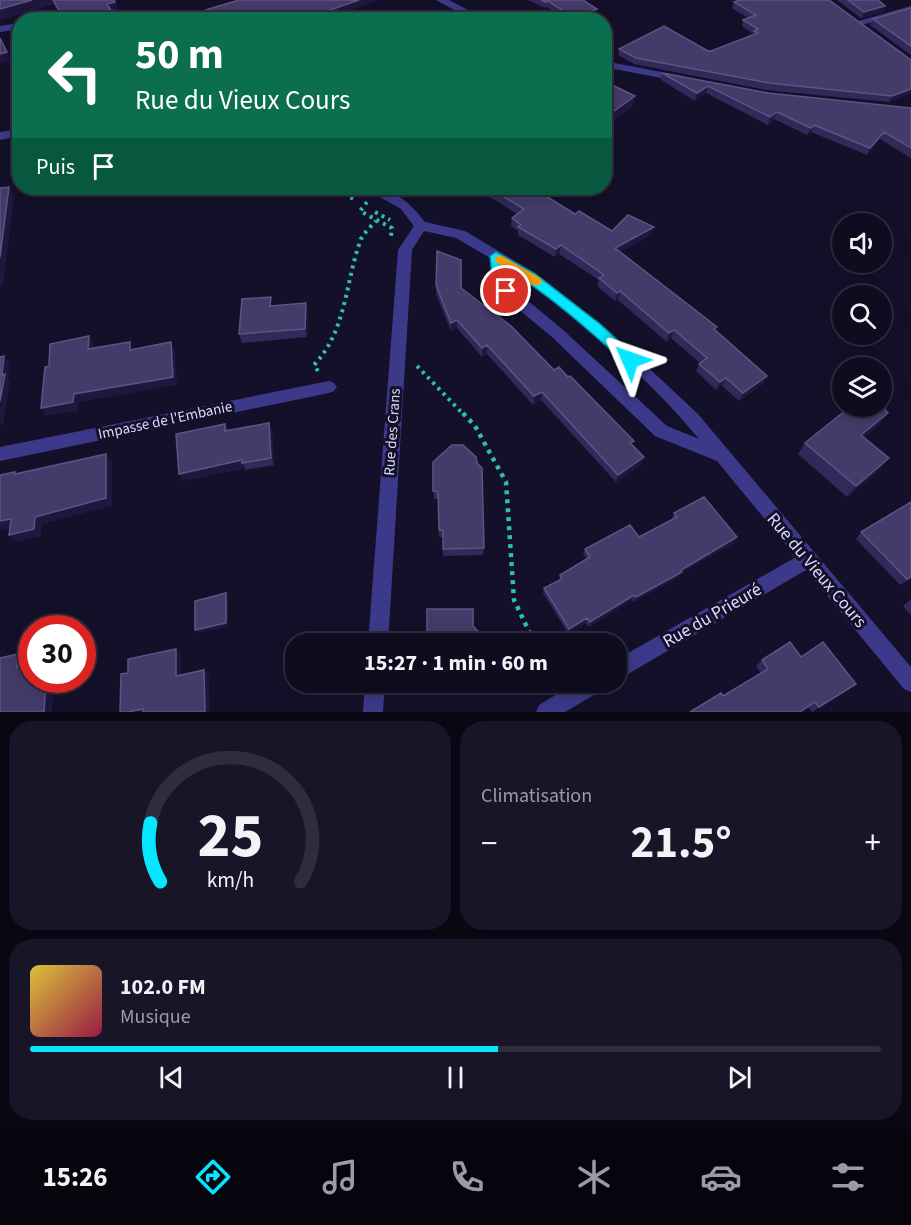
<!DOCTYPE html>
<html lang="fr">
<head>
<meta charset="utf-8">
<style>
  body { margin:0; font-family:"Source Sans 3",sans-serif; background:#181529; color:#f1f3f6; height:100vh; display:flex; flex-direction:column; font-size:22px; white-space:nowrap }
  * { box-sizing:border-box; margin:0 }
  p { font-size:20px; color:#9b9ba5 }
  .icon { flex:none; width:33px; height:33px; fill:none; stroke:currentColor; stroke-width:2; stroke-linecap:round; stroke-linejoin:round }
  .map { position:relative; height:712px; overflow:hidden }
  .panel { display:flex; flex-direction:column; gap:9px; padding:9px; background:#080712; flex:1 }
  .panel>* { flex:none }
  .guide { position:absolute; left:12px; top:12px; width:600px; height:183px; border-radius:24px; box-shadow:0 3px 15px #0003,0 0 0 2px #2f2c3e; background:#0b6e4f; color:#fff; overflow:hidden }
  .fabs { position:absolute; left:832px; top:213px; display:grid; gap:12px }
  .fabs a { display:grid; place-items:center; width:60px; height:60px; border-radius:50%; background:#0f0c20; box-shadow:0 3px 15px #0003,0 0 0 2px #2f2c3e; font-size:30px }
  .speed { position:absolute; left:18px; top:615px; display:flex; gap:12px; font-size:30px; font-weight:700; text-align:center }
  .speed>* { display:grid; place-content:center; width:78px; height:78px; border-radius:50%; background:#0f0c20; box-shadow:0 3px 15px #0003,0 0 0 2px #2f2c3e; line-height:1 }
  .speed .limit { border:9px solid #d22; background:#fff; color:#111 }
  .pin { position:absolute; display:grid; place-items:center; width:51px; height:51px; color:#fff; margin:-26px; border:3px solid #fff; border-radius:50%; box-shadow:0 2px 6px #0007 }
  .me { position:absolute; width:66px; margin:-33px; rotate:313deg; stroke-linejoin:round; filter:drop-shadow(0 0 4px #0008) }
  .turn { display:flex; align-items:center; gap:21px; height:126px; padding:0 24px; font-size:27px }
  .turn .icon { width:78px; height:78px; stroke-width:2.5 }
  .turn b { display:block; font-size:42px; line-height:51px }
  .then { display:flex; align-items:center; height:57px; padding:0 24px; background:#0003; gap:12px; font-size:22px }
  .big { font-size:45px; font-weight:700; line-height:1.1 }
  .panel .widget { flex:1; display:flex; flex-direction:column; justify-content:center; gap:9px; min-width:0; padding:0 21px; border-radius:24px; background:#181529 }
  .panel .dial { align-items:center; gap:0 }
  .dial svg { height:156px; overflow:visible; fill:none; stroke:#2f2c3e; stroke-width:7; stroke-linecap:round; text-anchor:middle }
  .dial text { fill:#f1f3f6; stroke:none }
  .song { display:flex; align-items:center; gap:18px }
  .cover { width:72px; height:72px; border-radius:9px; background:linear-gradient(135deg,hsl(50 70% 55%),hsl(340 70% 35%)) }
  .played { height:6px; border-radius:3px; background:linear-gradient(90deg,#05e6ff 55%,#2f2c3e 55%) }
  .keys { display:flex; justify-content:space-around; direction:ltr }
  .heat { display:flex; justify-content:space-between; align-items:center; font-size:33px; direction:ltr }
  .panel .tiles { flex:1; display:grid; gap:9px; grid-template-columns:1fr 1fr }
  .widget:last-child { grid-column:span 2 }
  .trip { position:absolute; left:285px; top:633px; width:342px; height:60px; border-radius:24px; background:#0f0c20; box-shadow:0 3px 15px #0003,0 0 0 2px #2f2c3e; font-weight:700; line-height:60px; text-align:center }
  .tab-bar { display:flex; height:96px; justify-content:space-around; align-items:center; background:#06050d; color:#9b9ba5 }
  .tab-bar .icon { width:42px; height:42px }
  .tab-bar .selected { color:#05e6ff }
  .tab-bar b { font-size:27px; color:#f1f3f6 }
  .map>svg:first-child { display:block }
</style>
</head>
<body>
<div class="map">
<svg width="911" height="712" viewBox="0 0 911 712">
  <rect width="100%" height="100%" fill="#14102a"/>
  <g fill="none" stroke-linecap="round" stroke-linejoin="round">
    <path stroke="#2cbfb6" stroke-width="4" stroke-dasharray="3 4.5" stroke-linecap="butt" d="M330,188l26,12
      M367,202l-7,9 32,17 -1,8
      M375,212l15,8
      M417,366l47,49
      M318,371l-4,-6c33,-35 31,-83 47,-126 3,-6 10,-13 15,-18"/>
    <path stroke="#2cbfb6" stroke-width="4.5" stroke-dasharray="4 5" stroke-linecap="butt" d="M463,413l12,13 31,56 8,118 21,44"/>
    <path fill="#3c398a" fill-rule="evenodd" d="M911,6v6l-54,14 -5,-3z"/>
    <path fill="#3c398a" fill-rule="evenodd" d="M436,0h13l38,20h-14z
      M20,23v6l-20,3v-6z
      M604,61l78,15 5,3 -5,3 -78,-15z
      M20,129v7l-20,4v-8z
      M364,188c27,-3 46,14 61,34l40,9 70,42 66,51 51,47 46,43 213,253v25l-7,-3 -98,-119 -190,111v-21l180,-103 -79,-96 -62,-25 -103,-99 -51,-42 -8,-12 -3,-25 -34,-20 -32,-7 -12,19 -24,394h-20l30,-394 16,-24 -13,-17zM505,268c66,41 145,111 194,171l-32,-13 -105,-97 -51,-42 -4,-5z
      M329,381l5,2 3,4 -3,4 -5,2 -329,68v-14z
      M365,682h20l-2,30h-20z
      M577,682h30l-3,7 -39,23h-29l3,-7z"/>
  </g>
  <path fill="#322859" d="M0,0h114l4,11 -6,1 5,8h-54l-9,-16 -54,16z
    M528,0h55l13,14 -12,6h-18l-19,-13 -2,1z
    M837,0h41l7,6 -2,6 -22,6z
    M734,2l177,58 -22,42 -123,-12 -132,-26 -16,-9 1,-6 92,2 42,-16v-1l-11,-8 1,-6 5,-2 -16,-10z
    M911,8v47l-41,-30 3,-6z
    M206,10l126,7 2,3h-124l-2,-2z
    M662,73l106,20 143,15v50l-31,-19 -13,16 -56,-23 -4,3 -33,-16 -6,6 -62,-32 -11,8 -34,-21z
    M604,81l29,25 -24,18 -5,-3z
    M479,188h54l42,26 37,17 39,4 -31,17 96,79 47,53 -24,17 -17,-15 -6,4 -20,-19 4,-8 -29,-25 -4,4 -49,-42 -3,1 -18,-15 2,-6 -40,-26 -4,3 -37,-22v-4l-7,-5 1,-8 5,-4 -38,-24z
    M436,285l25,3 93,82 79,75 11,12 -3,8 -25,17 -75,-82 -8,5 -46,-51 -5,3 -25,-29 -6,3 -15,-37z
    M306,303l2,9 -1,25 -65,6 -3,-9 34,-28z
    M888,413l-9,12 -16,13 16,32 -32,27 -49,-43 7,-11z
    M269,423l3,8 2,34 -29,5v-2l-62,13 -4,-7 46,-50 3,6z
    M433,462l51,86 -1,7 -40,1v-19h-4l-1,-38h-4z
    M674,513l60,30 -53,30 -2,4 -46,25 -1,-2 -43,27 -3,-4 -18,10 -25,-40 1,-5 15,-8 1,-5 27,-15 -4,-6 2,-5 54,-12 33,-18v-1z
    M861,532l50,46 -11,7 -44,-46z
    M911,599v16l-8,-9z
    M801,657l48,32 -37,23 -4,-5 -7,5h-111l33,-16 38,-23 -5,-7 6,-6z
    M440,682h21l-1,2 -20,-1z"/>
  <path fill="#1e173e" d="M32,0h21l1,4 -54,16v-11z
    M359,0h21l-52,19 -1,-8z
    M115,2l3,9 -8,2 -3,-9z
    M885,6l-2,6 -22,6 3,-6z
    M597,9l-1,5 -12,6h-10v-2z
    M7,52l4,9 -11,3v-10z
    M708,86l-2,7 -11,8 2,-8z
    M911,89v5l-22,8 3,-6z
    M635,96l-2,10 -24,18 1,-10z
    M777,112l-3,7 -6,6 2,-8z
    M814,125l-3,7 -4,3 4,-7z
    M884,132l-4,7 -13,16 3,-7z
    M9,187l5,9 -11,90h-3v-29z
    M654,227l-3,8 -38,21 2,-8z
    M561,245l-2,9 -4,3 1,-8z
    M620,291l-2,9 -3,1 2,-8z
    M306,303l2,9 -1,25 -2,-8z
    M457,320v8l-6,3v-8z
    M674,330l-3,8 -4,4 2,-9z
    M89,336l5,9 -1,12 -5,-8z
    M171,342l4,8 2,35 -98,17 -1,9 -31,5 -6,-8 33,-14z
    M487,345v9l-5,3v-9z
    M4,356l6,7 -2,16 2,3 -7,43h-3v-24z
    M767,376l-4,8 -24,17 4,-8z
    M726,378l-4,8 -6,4 4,-8z
    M542,392l-1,8 -8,5 1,-9z
    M888,413l-9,12 -27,22 9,-12z
    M269,423l3,8 2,34 -3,-7z
    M106,454l6,8v44l-70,18 -1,12 -25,6 -7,-7 26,-18z
    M644,457l-3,8 -25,17 2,-7z
    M889,458l-10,12 -32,27 9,-11z
    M242,460l3,8 -62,13 -4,-7z
    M11,519l7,7 -18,4v-9z
    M737,537l-3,6 -53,30 -2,4 -46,25 3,-5z
    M226,593l2,3v31l-30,6 -3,-3z
    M634,595l-2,5 -43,27 1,-5z
    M587,618l-1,5 -18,10 1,-4z
    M176,649l5,6v26l-5,-5z
    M18,654l8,5 -1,13 -8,-5z
    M204,670l5,5 1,37h-5z
    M46,680h8l-2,32h-8z
    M143,709l5,3h-20z"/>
  <path fill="#443b6a" stroke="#5c5482" stroke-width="1.5" d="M0,0h32l-32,9z
    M53,0h61l1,2 -8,2 10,16h-52z
    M239,0h120l-32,11 7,9h-119l-9,-10z
    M541,0h42l14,9 -23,9 -26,-17 -2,1z
    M739,0h90l82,60v29l-19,7 -123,-13 -133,-25 -17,-9 45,-23 44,25h3l47,-18 -4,-2 4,-2 -15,-9 13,-5 -22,-13z
    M848,0h30l7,6 -21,6z
    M911,8v38l-38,-27z
    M0,38l7,14 -7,2z
    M662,73l106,20 143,15v40l-27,-16 -14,16 -56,-23 -3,3 -34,-16 -7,5 -62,-31 -11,7z
    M604,81l31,15 -25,18 -6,-3z
    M9,187l-9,70v-69z
    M489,188h44l42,26 4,-3 33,20 16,-16 26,12 -39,21 102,79 -3,2 53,47 -24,17 -17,-15 -6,4 -21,-18 8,-6 -33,-28 -5,3 -49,-42 -3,2 -18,-15 5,-3 -43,-30 -5,4 -38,-22 3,-2 -9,-7 12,-9z
    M437,251l24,9v28l50,38 43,44 5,-3 9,10 2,-1 64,65 -4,2 14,14 -26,18 -76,-83 -8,4 -47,-51 -5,3 -25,-28 -6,3 -15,-38z
    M271,297l-1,9 36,-3 -1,26 -66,5 3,-35z
    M89,336l-1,13 42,-7v8l41,-8 2,35 -99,17 -1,8 -32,6 4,-41 4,-1 1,-22z
    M4,356l-2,19 3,-1 -5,27v-44z
    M851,406h31l6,7 -27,22 28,23 -33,28 -51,-43z
    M269,423l2,35 -29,5v-3l-63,14 -3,-40 49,-10v7z
    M452,445h11l13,12 1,6 5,5 2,80 -41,1v-19h-4l-1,-38 -5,-1v-29z
    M106,454v44l-71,19 -1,12 -25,6 2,-16 -11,2v-46l15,-3v2z
    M704,497l33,40 -56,33 1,2 -46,25 -2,-2 -44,27 -3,-4 -18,11 -25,-41 18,-9 -2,-4 30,-18 -5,-8 45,-24 9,12 38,-20 -3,-4z
    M911,502v75l-4,2 -46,-47z
    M226,593v30l-31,7v-29z
    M427,609h46v17l17,18h-63z
    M790,642l11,15 22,-15 33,42 -37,23 -4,-5 -15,10h-110l31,-19 2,3 45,-27 -6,-9z
    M176,649v27l28,-6 1,42h-62v-3l-15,3h-8l1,-38 7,-1v-14z
    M18,654l-1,13 15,-4v17h14l-2,32h-44v-54z"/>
  <path fill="#05e6ff" stroke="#0396a6" stroke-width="1.5" d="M496,252l39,22 65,50 35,32 2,4 -2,3h-10c-38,-35 -77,-69 -121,-96l2,15 6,9 -2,3h-9l-8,-11 -3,-27z"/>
  <path fill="#f59e0b" d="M500,255l40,23 2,3 -2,4h-9l-35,-23 -2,-3z"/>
  <g text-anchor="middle" stroke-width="6" stroke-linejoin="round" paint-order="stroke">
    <g font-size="15" fill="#ddd9ff" stroke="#14102a">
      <text transform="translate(165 420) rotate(-12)" y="5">Impasse de l'Embanie</text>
      <text transform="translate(392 432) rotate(-86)" y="5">Rue des Crans</text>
    </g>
    <g font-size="18" fill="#ddd9ff" stroke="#14102a">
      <text transform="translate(817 570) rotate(50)" y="6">Rue du Vieux Cours</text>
      <text transform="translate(712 615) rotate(-30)" y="6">Rue du Prieuré</text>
    </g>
  </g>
</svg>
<div class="fabs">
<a><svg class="icon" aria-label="sound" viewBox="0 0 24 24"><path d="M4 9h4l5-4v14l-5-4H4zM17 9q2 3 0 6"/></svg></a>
<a><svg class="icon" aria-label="search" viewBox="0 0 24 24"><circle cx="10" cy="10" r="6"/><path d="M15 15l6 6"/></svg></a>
<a><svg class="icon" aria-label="layers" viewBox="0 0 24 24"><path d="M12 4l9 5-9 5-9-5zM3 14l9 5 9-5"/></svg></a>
</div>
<div class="speed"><div class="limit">30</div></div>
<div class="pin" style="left:506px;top:291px;background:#d93025"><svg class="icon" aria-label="arrive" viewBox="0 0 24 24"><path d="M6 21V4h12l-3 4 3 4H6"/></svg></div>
<svg class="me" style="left:630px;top:360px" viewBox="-20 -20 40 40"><path d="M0-17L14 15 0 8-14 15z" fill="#05e6ff" stroke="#fff" stroke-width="4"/></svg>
<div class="trip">15:27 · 1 min · 60 m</div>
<div class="guide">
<div class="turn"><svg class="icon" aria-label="left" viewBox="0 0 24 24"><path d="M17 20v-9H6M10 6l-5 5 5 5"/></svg><div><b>50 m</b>Rue du Vieux Cours</div></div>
<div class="then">Puis<svg class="icon" aria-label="arrive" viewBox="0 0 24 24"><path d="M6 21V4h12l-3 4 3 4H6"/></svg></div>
</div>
</div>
<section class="panel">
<div class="tiles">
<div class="widget dial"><svg viewBox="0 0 100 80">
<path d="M14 69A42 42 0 1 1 86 69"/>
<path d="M14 69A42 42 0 0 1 9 39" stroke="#05e6ff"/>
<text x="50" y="56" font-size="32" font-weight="700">25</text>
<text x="50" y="72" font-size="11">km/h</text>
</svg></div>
<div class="widget"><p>Climatisation</p>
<div class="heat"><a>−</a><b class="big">21.5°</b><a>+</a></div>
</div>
<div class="widget">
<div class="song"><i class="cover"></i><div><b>102.0 FM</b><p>Musique</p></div></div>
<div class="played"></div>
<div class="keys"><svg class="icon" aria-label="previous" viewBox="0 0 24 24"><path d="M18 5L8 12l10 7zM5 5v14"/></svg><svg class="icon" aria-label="pause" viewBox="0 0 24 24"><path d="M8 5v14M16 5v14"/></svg><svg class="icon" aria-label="next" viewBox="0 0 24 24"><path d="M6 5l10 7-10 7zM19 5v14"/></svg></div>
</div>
</div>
</section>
<nav class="tab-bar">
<b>15:26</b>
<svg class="icon selected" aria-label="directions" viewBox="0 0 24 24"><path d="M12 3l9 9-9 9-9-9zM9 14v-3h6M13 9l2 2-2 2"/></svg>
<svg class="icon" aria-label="music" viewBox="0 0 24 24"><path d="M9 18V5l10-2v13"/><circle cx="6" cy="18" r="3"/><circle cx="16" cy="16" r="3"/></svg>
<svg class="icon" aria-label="phone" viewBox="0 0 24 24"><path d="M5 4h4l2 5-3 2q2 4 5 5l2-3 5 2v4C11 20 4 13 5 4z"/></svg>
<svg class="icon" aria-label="climate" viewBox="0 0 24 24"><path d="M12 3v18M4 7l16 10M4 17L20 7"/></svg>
<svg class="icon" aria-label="car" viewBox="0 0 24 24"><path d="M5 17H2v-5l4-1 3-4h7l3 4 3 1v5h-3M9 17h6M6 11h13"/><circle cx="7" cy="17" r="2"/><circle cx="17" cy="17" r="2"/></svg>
<svg class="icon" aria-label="filters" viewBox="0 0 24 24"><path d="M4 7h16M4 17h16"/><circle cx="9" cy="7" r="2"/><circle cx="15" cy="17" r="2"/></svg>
</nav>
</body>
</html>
